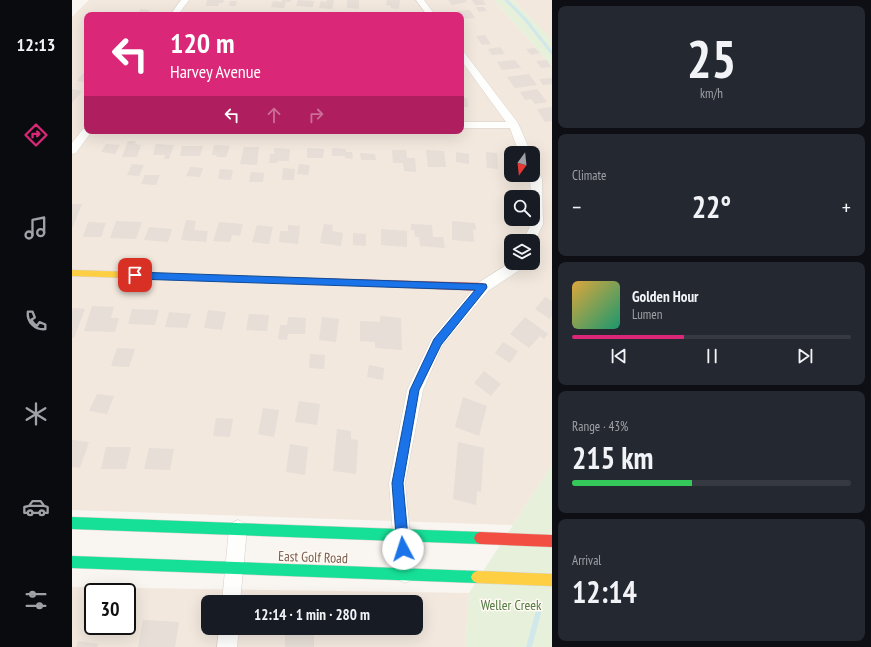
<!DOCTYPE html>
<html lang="en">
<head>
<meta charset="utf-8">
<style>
  body { margin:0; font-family:"PT Sans Narrow",sans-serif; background:#242831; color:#f1f3f6; height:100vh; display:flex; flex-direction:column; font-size:15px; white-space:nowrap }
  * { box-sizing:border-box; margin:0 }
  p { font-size:13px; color:#9ea1a6 }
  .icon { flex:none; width:22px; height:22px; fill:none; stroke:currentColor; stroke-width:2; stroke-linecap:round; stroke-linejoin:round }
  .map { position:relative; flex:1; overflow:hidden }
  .details { display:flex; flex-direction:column; gap:6px; padding:6px; background:#0d0f14; width:319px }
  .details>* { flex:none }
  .guide { position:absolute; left:12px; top:12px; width:380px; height:122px; border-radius:8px; box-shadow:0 4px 16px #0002; background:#db2777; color:#fff; overflow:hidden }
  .needle { width:26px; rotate:195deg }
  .buttons { position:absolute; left:432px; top:146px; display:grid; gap:8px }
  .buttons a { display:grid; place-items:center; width:36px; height:36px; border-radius:8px; background:#171b24; box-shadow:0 4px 16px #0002; font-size:20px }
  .speed { position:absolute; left:12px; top:583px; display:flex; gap:8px; font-size:20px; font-weight:700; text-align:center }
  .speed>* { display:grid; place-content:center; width:52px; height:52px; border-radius:50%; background:#171b24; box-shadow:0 4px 16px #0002; line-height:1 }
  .speed .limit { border:2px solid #111; border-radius:6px; background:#fff; color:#111 }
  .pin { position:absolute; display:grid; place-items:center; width:34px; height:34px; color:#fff; margin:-17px; border-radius:8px; box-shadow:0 2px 6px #0006 }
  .me { position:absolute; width:44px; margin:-22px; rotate:355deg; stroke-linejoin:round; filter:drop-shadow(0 0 3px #0008) }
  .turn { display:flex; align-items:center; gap:14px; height:84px; padding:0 20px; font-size:18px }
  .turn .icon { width:52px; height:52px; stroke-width:2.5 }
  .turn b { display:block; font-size:28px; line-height:34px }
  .lanes { display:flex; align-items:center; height:38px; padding:0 20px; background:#0003; justify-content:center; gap:20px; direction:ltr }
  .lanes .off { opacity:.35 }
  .big { font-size:30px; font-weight:700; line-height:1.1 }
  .details .tile { flex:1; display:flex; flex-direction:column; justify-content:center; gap:6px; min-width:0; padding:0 14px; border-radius:8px; background:#242831 }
  .details .dial { align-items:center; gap:0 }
  .dial b { font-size:52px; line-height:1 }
  .song { display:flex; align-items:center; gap:12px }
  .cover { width:48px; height:48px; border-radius:6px; background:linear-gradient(135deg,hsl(40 70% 55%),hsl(160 70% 35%)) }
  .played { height:4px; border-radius:2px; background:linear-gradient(90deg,#db2777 40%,#363941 40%) }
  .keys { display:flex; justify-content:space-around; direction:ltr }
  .heat { display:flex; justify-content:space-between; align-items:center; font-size:22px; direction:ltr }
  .charge { height:6px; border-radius:3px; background:linear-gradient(90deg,#34c759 43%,#363941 0) }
  .trip { position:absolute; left:129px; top:595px; width:222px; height:40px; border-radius:8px; background:#171b24; box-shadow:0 4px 16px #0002; font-weight:700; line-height:40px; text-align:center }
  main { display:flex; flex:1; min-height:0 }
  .menu { display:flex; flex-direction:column; width:72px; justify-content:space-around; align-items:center; background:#090b0e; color:#9ea1a6 }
  .menu .icon { width:28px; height:28px }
  .menu .current { color:#db2777 }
  .menu b { font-size:18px; color:#f1f3f6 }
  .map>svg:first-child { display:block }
</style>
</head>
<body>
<main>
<nav class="menu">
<b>12:13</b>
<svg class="icon current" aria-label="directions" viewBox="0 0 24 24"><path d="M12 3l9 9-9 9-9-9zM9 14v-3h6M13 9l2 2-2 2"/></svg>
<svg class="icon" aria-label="music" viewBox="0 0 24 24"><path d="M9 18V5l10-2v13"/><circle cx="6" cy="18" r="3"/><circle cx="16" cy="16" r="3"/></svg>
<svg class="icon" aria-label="phone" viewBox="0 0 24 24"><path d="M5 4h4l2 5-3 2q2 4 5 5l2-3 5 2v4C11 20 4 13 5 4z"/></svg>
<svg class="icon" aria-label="climate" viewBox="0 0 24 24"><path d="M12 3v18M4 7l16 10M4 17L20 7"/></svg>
<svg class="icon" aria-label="car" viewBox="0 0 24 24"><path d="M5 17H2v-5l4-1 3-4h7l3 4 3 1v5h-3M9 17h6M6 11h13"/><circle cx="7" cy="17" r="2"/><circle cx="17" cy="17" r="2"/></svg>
<svg class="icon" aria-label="filters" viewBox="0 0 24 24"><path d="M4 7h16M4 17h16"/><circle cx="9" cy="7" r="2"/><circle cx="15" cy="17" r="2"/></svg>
</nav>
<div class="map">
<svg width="480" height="647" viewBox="0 0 480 647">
  <rect width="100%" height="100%" fill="#f9f5f0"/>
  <path fill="#f2e8de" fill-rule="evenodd" d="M17,0h405l58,66v399l-39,60 -441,-15v-493zM15,15h374v116h-374zM439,153h22v22h-22zM439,197h22v22h-22zM439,241h22v22h-22z
    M441,0h39v40l-10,-10z
    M0,587l397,6 -4,54h-393zM21,592h34v34h-34zM136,602h208v26h-208z"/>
  <path fill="#e7f0db" d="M422,0h19l39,40v26z
    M480,465v182h-87l4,-54z"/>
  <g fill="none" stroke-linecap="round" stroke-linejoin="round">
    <path stroke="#d0e8ea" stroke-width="3" d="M434,0l19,19 27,34"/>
    <path stroke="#d0e8ea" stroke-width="5.5" d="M457,647l10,-37"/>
  </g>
  <path fill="#e6ded7" d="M135,0h17l-1,3h-4l-1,3h-12z
    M210,0h9v2h-5l-2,6 -13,-1 2,-6 9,1z
    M226,0l16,1 -1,6 -17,-1z
    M255,0h7l-2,9 -13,-1 2,-7 5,1z
    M275,0h12v9l-12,-1z
    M315,0h13l-1,9 -8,-1v-2l-5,-1z
    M376,0h18l1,2 -15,3z
    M400,0h11l3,5h-11z
    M158,1h7l-1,5h-7z
    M404,7h8l3,4 -8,1z
    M69,9l9,1 -4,5h-10z
    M398,10l5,8 -13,1 -1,-4h-2l-2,-4z
    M413,35l6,9 -9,1 -6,-9z
    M428,47l5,7 -13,1 -4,-6z
    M463,48l5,5 -9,2 -5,-6z
    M443,60l6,8 -19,2 -5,-8z
    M475,60l4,7 -10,1 -5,-7z
    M12,72h3v10l-10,-1z
    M457,74l8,11 -22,3 -8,-11z
    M480,78v6l-9,1 -4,-6z
    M0,89l10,2 -10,12z
    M465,89l10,13 -12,2 -4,-5 -6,1 -5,-8z
    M389,98h6l1,9h-7z
    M480,107v14l-7,1 -8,-13z
    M56,141h8l-1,3 6,1 -4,12h-15z
    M34,144l14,1 -5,9 -14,-2z
    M84,144l18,1 -5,14h-5l1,-4h-12z
    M142,145l16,1 -4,11h-10l1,-2h-5z
    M110,146h21l-3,10h-20z
    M172,147h15l-2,18 -17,-1z
    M202,148l16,1 -1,12h-12v2h-8l1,-9h4z
    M235,148l17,1 -1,9h-16z
    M260,148l14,1v3h6l1,7 -8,-1v-2h-13z
    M320,150h14l1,8h8l1,14 -12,-1 -1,-8h-10z
    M354,150l18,1 2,16h-18z
    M384,152l13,2v10l-13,-2z
    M414,152l11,1 1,16 -11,-1z
    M288,153l15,1 1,6h-15z
    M60,164l12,1 -5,11 -12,-1z
    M227,164l11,1 -2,10 -11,-1z
    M118,167l13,1 -3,9 -14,-1z
    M211,168l12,1 -1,11h-12z
    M148,169l13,1 -2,10 -13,-1z
    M179,172l13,1 -1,9h-14z
    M73,175h15l-4,10 -15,-1z
    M0,204h10l-10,25z
    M114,220l10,1 -2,9 14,1 -2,11 -25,-2z
    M44,221l26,1 -6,17 -26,-1z
    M380,221l23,2 1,7 -3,-1 1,13 -22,-2z
    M16,222l18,1 -5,14h-18z
    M147,222l24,2 -3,12 -8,-1 -2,7 -17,-1z
    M252,224l9,1 -1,6 11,2 -2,13 -21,-3z
    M339,224l21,1 1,12h10l2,11 -25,-2 -1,-9h-4l-1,-7h-3z
    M185,225l16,2 -4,17 -17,-2z
    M216,225l12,1 -2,18 -19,-2 1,-11h8z
    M77,227l23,2 -4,13 -24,-2z
    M309,229l26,2v16l-26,-2z
    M281,233l13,1v12l-13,-1z
    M473,297l7,4v15l-2,3 -15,-10z
    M20,306l22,1 -3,11h8l-4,14 -31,-1z
    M1,308l12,1 -11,29h-2v-26z
    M60,309l27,1 -4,15 -27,-1z
    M136,310l18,2 -4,18 -18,-2z
    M97,312l22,2 -4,14 -22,-1z
    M177,314l20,1 -2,16 -21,-1z
    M308,316l21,2 1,32 -27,-2v-6l-15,-1v-20l20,1z
    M216,317l18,1 -1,16h-17l-1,6 -9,-1 2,-14h7z
    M250,317l17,2 -3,23 -17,-2z
    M453,317l23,17 -4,5 -4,-3 -11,12 -19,-14z
    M431,342l15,9 -8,12 -15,-10z
    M45,348l18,1 -6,18 -18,-1z
    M238,354l15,1 -1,14 -15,-1z
    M297,365l15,3 -1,12 -16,-3z
    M412,371l17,13 -10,12 -17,-13z
    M25,394l17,2 -7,18 -18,-3z
    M391,397l24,9 -8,30 -24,-9z
    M227,401l21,3 -3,21 -22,-3z
    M191,408l16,2 -5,27 -16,-3z
    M144,418l17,1 -3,18 -17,-1z
    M265,429l14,2v8l7,1 -2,34 -23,-3z
    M0,440l17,2 -9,26 -8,-1z
    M386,442l26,6 -3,44 -4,-1 -1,14 -23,-6z
    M218,444l18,3 -3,28 -19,-3z
    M34,447h25l-5,22h-25z
    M77,448l25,1 -4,21 -26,-1z
    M71,620l36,2 -4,25h-37z
    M213,631l29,1v15h-29z
    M6,641l20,3 -1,3h-21z"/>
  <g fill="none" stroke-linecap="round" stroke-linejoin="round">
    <defs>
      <path id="street" d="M109,0h8l-11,15h-8z
        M344,0h8l11,15h-8z
        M389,51l3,1 54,71 13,30h-12l-9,-25h-49v-6h45l-45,-62z
        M15,128v3h5l-16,22 -4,1v-11l11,-14z
        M461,168l4,1 5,10 1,45 -10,21v-4h-10l8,-17v-5h2v-22h-2l-1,-18 -1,-4h4z
        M439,262v1h14l-1,4 -36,24 -46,55 -19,44 -18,93 9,91 -3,6 -6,3 -6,-3 -3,-6 -7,-91 18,-93 25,-52 46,-55z
        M166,520l6,3 3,6 -7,73h-18l7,-73 3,-6z
        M147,628h20l-2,19h-20z"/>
      <path id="fast" d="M0,517l408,15 4,2 2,4 -2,4 -4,2 -408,-15z
        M0,556l405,15 4,2 2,4 -2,4 -4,2 -405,-15z"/>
      <path id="slow" d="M0,270l238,8 4,3 -4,3 -238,-8z
        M405,571l75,3v12l-75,-3 -4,-2 -2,-4 2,-4z"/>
      <path id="jam" d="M238,278l173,5 3,2 1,2 -1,2 -3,2 -173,-7 -4,-3z
        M408,532l72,3v12l-72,-3 -4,-2 -2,-4 2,-4z"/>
    </defs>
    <use href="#street" stroke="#d7d1cb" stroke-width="1"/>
    <use href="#fast" stroke="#d9d2cb" stroke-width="1"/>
    <use href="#slow" stroke="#d9d2cb" stroke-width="1"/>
    <use href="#jam" stroke="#d9d2cb" stroke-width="1"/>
    <use href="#street" fill="#fefefd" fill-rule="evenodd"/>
    <use href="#fast" fill="#16e098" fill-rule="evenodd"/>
    <use href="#slow" fill="#ffcf43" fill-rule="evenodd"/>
    <use href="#jam" fill="#f24e42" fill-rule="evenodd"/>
  </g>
  <path fill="#1a73e8" stroke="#114b97" d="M63,272l351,12 1,3 -1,2 -45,56 -22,45 -16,93 6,66 -2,4 -4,2 -4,-2 -2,-4 -5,-66 18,-93 24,-51 41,-49 -340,-11 -4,-4z"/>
  <g text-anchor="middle" stroke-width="3" stroke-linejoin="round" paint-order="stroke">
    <g font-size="14" fill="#7a5c4d" stroke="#fffaf3">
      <text transform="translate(241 557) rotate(2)" y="5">East Golf Road</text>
    </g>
    <g font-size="14" fill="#537a41" stroke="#fffaf3">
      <text x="439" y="610">Weller Creek</text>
    </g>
  </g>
</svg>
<div class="buttons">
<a><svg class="needle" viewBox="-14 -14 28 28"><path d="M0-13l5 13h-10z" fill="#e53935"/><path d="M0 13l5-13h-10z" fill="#9ea1a6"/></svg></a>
<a><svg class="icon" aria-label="search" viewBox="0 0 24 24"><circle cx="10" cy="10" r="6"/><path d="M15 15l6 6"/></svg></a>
<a><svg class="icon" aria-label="layers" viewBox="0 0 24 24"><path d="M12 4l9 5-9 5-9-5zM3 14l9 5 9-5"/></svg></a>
</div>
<div class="speed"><div class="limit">30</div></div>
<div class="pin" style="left:63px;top:275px;background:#d93025"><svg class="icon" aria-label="arrive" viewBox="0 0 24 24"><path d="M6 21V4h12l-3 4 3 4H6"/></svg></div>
<svg class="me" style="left:331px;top:549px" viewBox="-20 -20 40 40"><circle r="19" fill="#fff"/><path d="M0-13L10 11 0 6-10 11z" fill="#1a73e8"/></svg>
<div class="trip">12:14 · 1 min · 280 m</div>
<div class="guide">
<div class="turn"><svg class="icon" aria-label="left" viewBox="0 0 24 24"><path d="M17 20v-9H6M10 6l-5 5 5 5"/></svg><div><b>120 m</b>Harvey Avenue</div></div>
<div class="lanes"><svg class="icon" aria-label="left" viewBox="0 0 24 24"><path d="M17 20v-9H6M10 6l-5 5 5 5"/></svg><svg class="icon off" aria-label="ahead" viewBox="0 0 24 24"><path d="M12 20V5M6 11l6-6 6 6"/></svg><svg class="icon off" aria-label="right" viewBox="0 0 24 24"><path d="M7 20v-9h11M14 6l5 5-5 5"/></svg></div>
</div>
</div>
<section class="details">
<div class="tile dial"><b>25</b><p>km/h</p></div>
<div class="tile"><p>Climate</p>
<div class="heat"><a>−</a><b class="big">22°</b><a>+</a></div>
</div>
<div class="tile">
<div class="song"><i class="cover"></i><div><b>Golden Hour</b><p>Lumen</p></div></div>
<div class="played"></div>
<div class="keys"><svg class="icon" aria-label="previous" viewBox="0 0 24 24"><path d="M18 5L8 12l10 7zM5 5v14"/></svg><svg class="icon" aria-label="pause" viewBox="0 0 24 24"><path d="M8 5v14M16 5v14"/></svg><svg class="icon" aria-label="next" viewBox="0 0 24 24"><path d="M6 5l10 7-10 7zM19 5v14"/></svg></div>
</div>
<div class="tile"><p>Range · 43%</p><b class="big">215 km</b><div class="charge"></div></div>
<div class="tile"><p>Arrival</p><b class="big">12:14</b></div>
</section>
</main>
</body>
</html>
